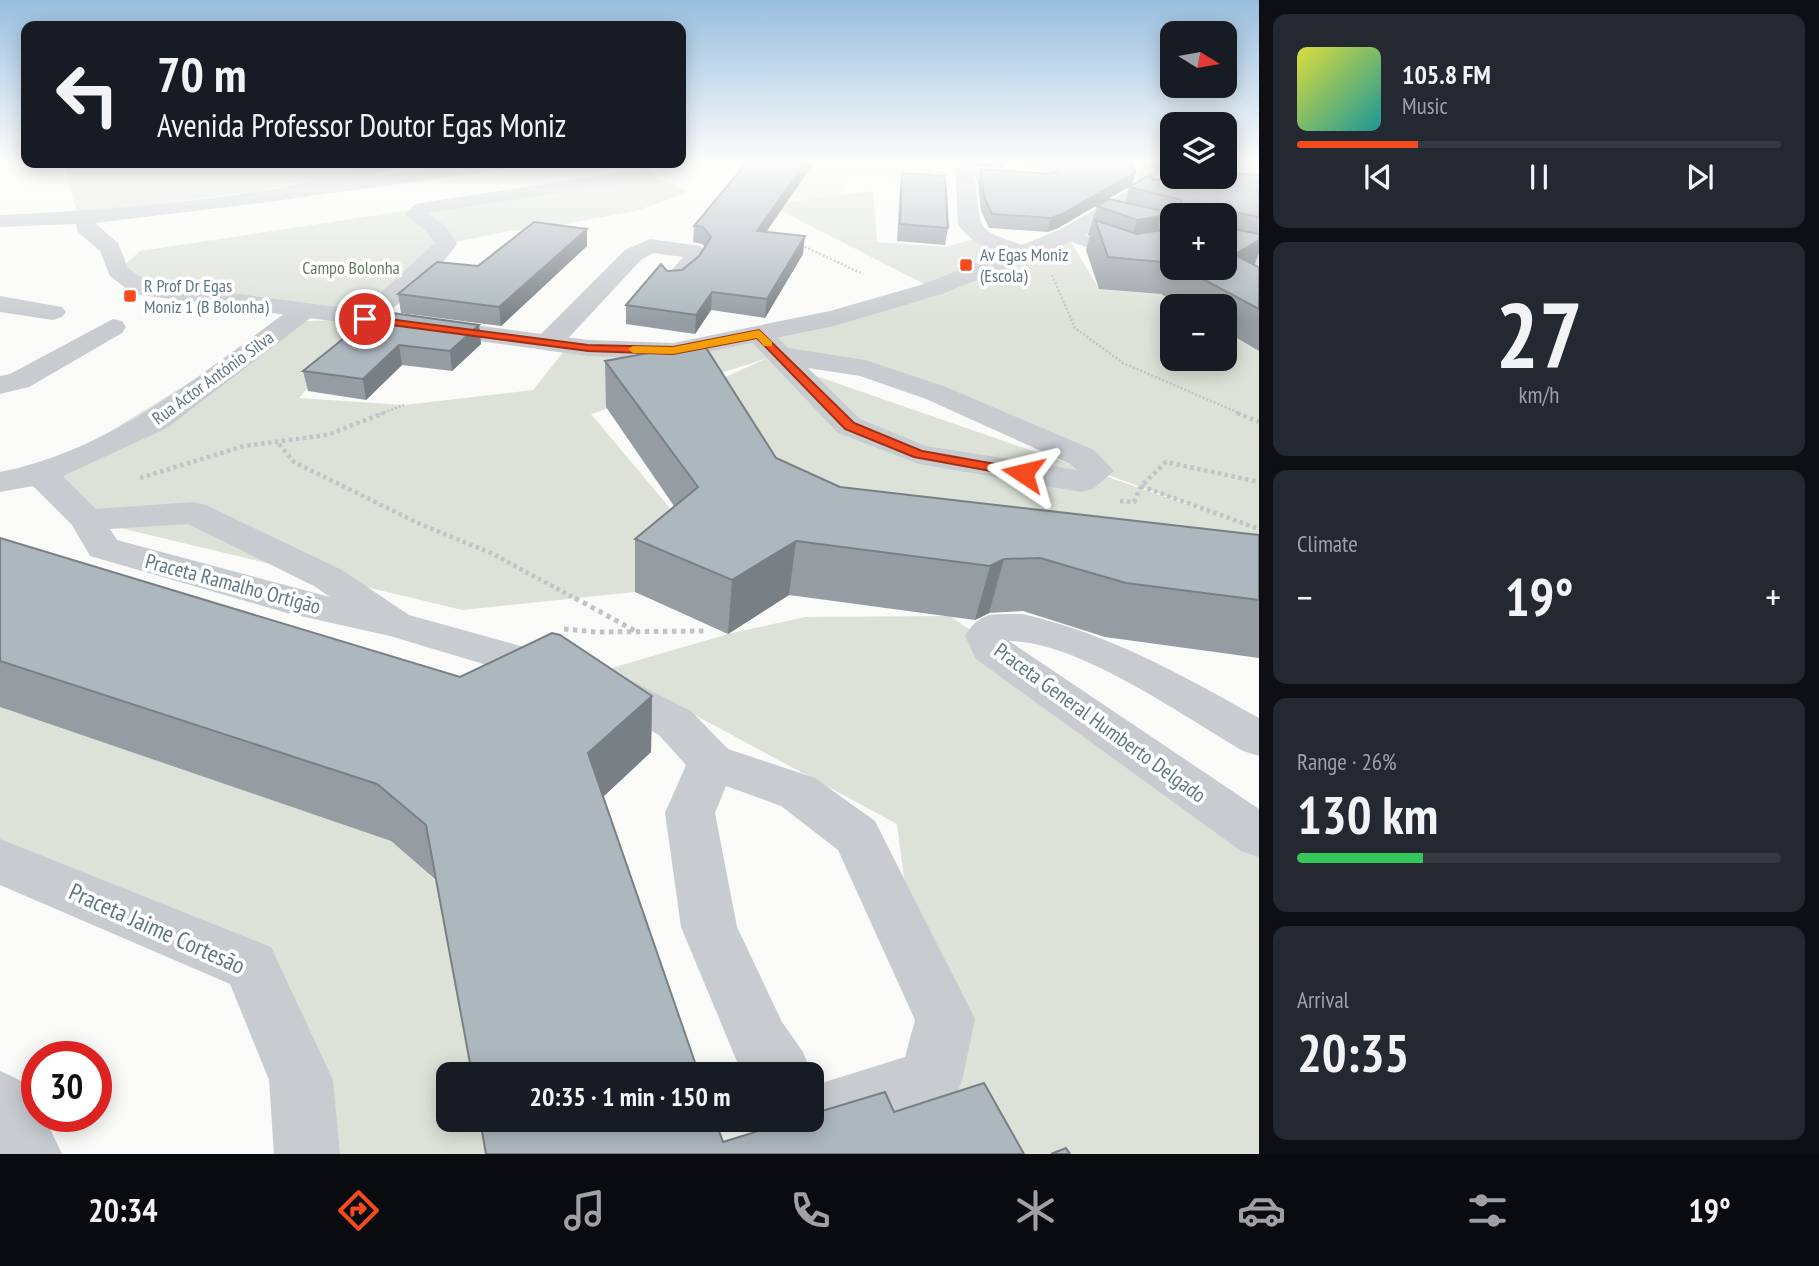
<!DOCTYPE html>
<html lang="en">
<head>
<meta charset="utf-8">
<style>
  body { margin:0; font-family:"PT Sans Narrow",sans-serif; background:#242831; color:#f1f3f6; height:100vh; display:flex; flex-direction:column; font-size:26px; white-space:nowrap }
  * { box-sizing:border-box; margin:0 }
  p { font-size:23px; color:#9ea1a6 }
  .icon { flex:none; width:38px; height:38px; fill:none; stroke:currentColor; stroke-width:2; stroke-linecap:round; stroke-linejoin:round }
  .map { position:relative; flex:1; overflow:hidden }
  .sheet { display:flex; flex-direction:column; gap:14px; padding:14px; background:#0d0f14; width:560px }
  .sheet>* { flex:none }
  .guide { position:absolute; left:21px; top:21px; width:665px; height:147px; border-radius:14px; box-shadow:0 4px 18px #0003; background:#171b24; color:#f1f3f6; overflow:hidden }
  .needle { width:46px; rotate:101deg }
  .fabs { position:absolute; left:1160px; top:21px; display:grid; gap:14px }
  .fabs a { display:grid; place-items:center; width:77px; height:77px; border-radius:14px; background:#171b24; box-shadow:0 4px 18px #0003; font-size:35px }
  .speed { position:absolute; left:21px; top:1041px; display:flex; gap:14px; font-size:35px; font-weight:700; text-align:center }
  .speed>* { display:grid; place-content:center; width:91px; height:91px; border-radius:50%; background:#171b24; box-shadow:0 4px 18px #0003; line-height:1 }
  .speed .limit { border:10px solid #d22; background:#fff; color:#111 }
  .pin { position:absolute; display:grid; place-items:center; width:60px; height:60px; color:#fff; margin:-30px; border:4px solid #fff; border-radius:50%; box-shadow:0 2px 7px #0007 }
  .me { position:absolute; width:77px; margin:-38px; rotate:280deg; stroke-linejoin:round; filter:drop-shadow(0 0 5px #0008) }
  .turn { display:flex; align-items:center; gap:24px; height:147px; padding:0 21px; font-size:32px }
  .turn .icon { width:91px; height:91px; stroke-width:2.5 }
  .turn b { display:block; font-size:49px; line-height:60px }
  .big { font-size:52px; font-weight:800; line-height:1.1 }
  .sheet .widget { flex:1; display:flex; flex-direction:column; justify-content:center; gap:10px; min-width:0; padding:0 24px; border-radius:14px; background:#242831 }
  .sheet .dial { align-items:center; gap:0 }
  .dial b { font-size:91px; line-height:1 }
  .song { display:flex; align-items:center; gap:21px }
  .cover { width:84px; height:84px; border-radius:10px; background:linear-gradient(135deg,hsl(60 70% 55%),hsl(180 70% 35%)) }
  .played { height:7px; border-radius:4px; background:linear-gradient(90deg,#f44a1e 25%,#363941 25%) }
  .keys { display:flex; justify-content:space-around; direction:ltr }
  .heat { display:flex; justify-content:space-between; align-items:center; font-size:38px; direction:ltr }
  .charge { height:10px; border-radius:5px; background:linear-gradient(90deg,#34c759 26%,#363941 0) }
  .trip { position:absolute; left:436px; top:1062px; width:388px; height:70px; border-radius:14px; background:#171b24; box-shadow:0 4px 18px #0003; font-weight:800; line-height:70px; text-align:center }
  .tab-bar { display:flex; height:112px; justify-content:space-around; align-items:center; background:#090b0e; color:#9ea1a6 }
  .tab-bar .icon { width:49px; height:49px }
  .tab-bar .active { color:#f44a1e }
  .tab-bar b { font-size:32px; color:#f1f3f6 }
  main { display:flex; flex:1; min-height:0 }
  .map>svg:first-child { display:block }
</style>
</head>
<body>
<main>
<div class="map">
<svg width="1259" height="1154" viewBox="0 0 1259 1154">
  <rect width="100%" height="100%" fill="#fafaf8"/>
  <path fill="#e8e9e9" d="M751,160h183l-1,21 -84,-6 -8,21 -38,5 -62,-25z"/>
  <path fill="#dce2d8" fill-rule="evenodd" d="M1225,160h34v26h-86l6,-9h46z
    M63,163h336l-77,20 -8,-4 -49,11 -187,25z
    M648,174l41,18 -53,19 -99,18 -29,2 -62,13 -81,75 -66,79 105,7 129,-15 36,-45 104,6 259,-63 -162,-83 103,-14 4,51 69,5 34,-10 42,16 76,-35 74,36 -104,-17 31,52 62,5 21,12h-10v53h53v-28l34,20v240l-427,-53 -131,-150 67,-30 -177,56 104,124 -60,54 -173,18 -375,-90 -46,-46 247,-152 72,-3 -219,-31 -23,-17 22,-20zM773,361l92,7 232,103 129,47z
    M950,616l309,215v323h-293l-36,-73 -33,-257 -215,-116 -77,-38 123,-36 77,-17z
    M0,707l391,134 46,41 36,192h-25v46h33l6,34h-170l-66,-188 -251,-105z"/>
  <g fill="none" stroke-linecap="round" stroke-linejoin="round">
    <path stroke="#c1c4c6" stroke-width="2.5" stroke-dasharray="2 2" stroke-linecap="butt" d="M763,228l17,7
      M801,245l62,29
      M1052,275l23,53 48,35 118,51
      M380,414l24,-9"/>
    <path stroke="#c1c4c6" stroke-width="4.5" stroke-dasharray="3.5 3.5" stroke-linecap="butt" d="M1237,413l22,9
      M279,444l15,18 126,62 71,29 87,47
      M140,478l104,-32 83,-11 57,-22
      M1141,486l118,43
      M1120,501l14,1 7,-16 25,-24 93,20"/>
    <path stroke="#c1c4c6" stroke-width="5" stroke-dasharray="4.5 4.5" stroke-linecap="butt" d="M575,598l62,34
      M564,629l32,3 111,-1"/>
    <path fill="#c8ccd0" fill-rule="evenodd" d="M1172,160v5l-19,4 -7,-4 10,-5z
      M1067,230l61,21 2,4 -8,5 -61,-22v-6z"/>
    <path fill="#c8ccd0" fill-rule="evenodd" d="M955,160h18l1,8 66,5 2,-3 -2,-2 -37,-3 -9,-5h59l9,8 -10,15 -7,2 -70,-6c6,58 2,49 55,69l3,5 -3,5c-23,6 -59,-15 -72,-33z
      M473,163h48l-9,5 -244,34 -10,-6 10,-6z
      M648,168l9,6 -2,4 -227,35 17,13 12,18c-22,32 -54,55 -83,80h-18l-4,-5 83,-76 -9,-12 -21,-16 10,-11z
      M650,239l50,7 8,8c-10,15 -21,37 -41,32l-4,-5 20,-24 -30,-4 -12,7 -83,89h-20l-4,-6 4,-6 87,-87z
      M1225,243l34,8v14l-34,-8z
      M0,296l62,11 4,5 -4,5 -9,3 -53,-8z
      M304,303l9,3 4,5 -4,5 -146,112 -104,48 33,33 97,-7 13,3 136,65 67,45 205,57 77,39 37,38 87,29 60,43 100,198 -13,62 -10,22 -140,49 -23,-10 -9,-22h32v-34l93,-29 10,-37 -77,-170 -57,-44 -55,-20 -11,27 22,114 45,95 21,30 9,22v1l-67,-1 -7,-10 -57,-137 -16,-114 21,-48 -27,-30 -75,-41 -194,-58 -103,-23 -197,-57 -18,-31 -39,-39 -33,6v-20c113,-22 204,-101 295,-166zM188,524l126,62 16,11 -213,-57 -7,-11z
      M113,319l9,2 4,6 -4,6 -93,54 -29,7v-18l10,-2z
      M759,326l9,2 20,20 77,12 81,27 148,63 20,21 -21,18 -12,3 -162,-28 -81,-31 -88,-93 -4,-6 4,-6zM808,368l52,8 66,23 144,65 7,6 -151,-24 -66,-27z
      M1022,614c86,19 160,61 237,104v38l-16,-5c-60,-35 -165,-110 -234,-110l250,168v48l-18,-6 -265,-192 -11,-23c16,-26 29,-21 57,-22z
      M0,839l271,108 62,133 7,74h-66l-5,-74 -39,-96 -230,-99z
      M0,1071c23,9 37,18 37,45h7l18,38h-62z"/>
    <path fill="#c8ccd0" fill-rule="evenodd" d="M1143,160h18l-9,33 -77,47 -133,54 -108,32 -161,33 -85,-3 -447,-61 -9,-2 -22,-17 -10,-25 -23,-20 -1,-7 -76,3v-12c89,-4 179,-10 267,-25 48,-8 92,-27 141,-27l-3,4 -137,35 -173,21 23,20 10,25 20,14 440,58 85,3 157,-32 94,-27 135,-54 77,-44z"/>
  </g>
  <path fill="#959da3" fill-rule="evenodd" d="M974,160h30l-2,8 -26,-2z
    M1056,160h73l7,12 -4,13 -74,43 -11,4 -58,-4 -8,-17 -3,-29 3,-13 68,5 8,-2 5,-7z
    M902,173l46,55 -3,17 -48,-4 3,-53z
    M1259,175v78l-5,12 5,2v84l-34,-20v-25h-43l-21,-12 -62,-5 -13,-39 4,-14 -2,-1 9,-29 28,-4 4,-15 24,-7zM1172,215l53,53h-53z
    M694,226l72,6 37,22 -38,64 -54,-8 -16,24 -69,-10v-19l41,-34 15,-1 17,-14 6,-9 -3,-3 -9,-2z
    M587,229v17l-86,80 -100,-13 -3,-19z
    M378,311l101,14 2,19 -29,27 -50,-6 -36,35 -58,-9 -5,-20z
    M605,361l171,97 64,29 419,48v123l-154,-21 -82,-26 -34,2 -14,7 -186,-25 -61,39 -93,-42v-53l39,-33 -68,-99z
    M0,538l460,139 192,19 -1,56 -48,45 -166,84 -46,-40 -391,-134z"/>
  <path fill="#798085" d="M807,160h9l-61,88 2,-17z
    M1136,172l-4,13 -74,43 -11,4 4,-14z
    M1161,216l-9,29 -24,4 9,-29z
    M587,229v17l-86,80 -2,-19z
    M805,236l-2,18 -38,64 2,-19z
    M1259,240v13l-5,13 -20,-11z
    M712,292l-1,18 -16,24 1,-19z
    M479,325l2,19 -29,27 -2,-20z
    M399,345l3,20 -36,35 -3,-21z
    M796,541l-7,54 -61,39 4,-54z
    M1004,559l-15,54 -14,7 15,-54z
    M652,696l-1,56 -61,57 -2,-56z"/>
  <path fill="#adb7be" stroke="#798085" stroke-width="2" d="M749,160h58l-50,71 48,5 -38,63 -55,-7 -16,23 -70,-10 35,-41 6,7 15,-1 17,-14 12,-19 -8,-10 -9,-1z
    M1064,160h65l7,12 -74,42 -11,4 -59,-4 -8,-17 -3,-28 68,5 8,-2z
    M902,173l43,3 3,52 -48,-4z
    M1225,173l34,2v42l-25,-5v17l25,5v6l-25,15 25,12v42l-77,-41h43v-53h-42l-1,-15 -53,-13 21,-12 3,5 32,-3h40z
    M1109,199l73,16h-10v48l-64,-6 -13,-37 42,14 31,-5 4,-6 -11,-7 -24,4 -40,-14z
    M534,222l53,7 -88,78 -101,-13 39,-32 41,4z
    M378,311l101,14 -29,26 -51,-6 -36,34 -60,-8z
    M703,343l73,115 64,29 419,48v65l-133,-17 -86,-25 -36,1 -14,7 -194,-25 -64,39 -97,-41 63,-52 -93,-126z
    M0,538l460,139 92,-44 8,2 92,61 -64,57 111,321h-227l-46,-249 -49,-41 -377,-123z
    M984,1083l40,71h-538l-6,-34h235l8,22 71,-22h18v-6l73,-22 9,20z
    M1066,1148l4,6h-19z"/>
  <linearGradient id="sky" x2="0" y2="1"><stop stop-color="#98bedf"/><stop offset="0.5" stop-color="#fdfdfc"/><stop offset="1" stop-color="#fdfdfc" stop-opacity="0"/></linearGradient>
  <rect width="1259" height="322" fill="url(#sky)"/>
  <path fill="#f44a1e" stroke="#9f3014" stroke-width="2" d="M365,316l223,29 85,2 86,-17 95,93 68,28 101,18 7,4 -7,4 -109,-20 -69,-28 -88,-91 -84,16 -85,-3 -226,-30v-4z"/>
  <path fill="#f59e0b" d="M759,330l13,12v4h-8l-7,-8 -84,16 -40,-1 -5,-4 5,-3 40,1z"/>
  <g fill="#f44a1e" stroke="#fff" stroke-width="2.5">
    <rect x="959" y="258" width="14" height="14" rx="3.5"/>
    <rect x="123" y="289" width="14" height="14" rx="3.5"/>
  </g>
  <g text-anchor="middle" stroke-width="7" stroke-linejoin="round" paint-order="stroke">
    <g font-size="18" fill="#627786" stroke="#fff" text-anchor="start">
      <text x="980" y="261">Av Egas Moniz<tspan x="980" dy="21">(Escola)</tspan></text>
      <text x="144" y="292">R Prof Dr Egas<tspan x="144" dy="21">Moniz 1 (B Bolonha)</tspan></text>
    </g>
    <g font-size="18" fill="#677c62" stroke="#fff">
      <text x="351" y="274">Campo Bolonha</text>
    </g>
    <g font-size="18" fill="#627786" stroke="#fff">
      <text transform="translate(213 378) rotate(-36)" y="6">Rua Actor António Silva</text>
    </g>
    <g font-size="21" fill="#627786" stroke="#fff">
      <text transform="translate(233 584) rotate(15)" y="7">Praceta Ramalho Ortigão</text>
      <text transform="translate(1100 723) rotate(36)" y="7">Praceta General Humberto Delgado</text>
    </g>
    <g font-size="24" fill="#627786" stroke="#fff">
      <text transform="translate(157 929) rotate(24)" y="8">Praceta Jaime Cortesão</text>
    </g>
  </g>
</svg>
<div class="fabs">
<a><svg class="needle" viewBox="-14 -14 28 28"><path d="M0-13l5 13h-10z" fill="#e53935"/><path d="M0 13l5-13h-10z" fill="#9ea1a6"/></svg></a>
<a><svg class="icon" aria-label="layers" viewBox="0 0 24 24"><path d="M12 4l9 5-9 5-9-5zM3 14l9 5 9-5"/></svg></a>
<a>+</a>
<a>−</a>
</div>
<div class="speed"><div class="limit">30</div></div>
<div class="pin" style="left:365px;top:319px;background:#d93025"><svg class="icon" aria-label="arrive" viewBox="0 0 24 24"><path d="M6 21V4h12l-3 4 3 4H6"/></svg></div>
<svg class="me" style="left:1023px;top:473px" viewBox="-20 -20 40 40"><path d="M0-17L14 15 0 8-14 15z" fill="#f44a1e" stroke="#fff" stroke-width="4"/></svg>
<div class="trip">20:35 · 1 min · 150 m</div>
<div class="guide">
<div class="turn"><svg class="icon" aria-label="left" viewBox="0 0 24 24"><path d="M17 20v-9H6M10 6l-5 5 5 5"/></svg><div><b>70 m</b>Avenida Professor Doutor Egas Moniz</div></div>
</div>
</div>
<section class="sheet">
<div class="widget">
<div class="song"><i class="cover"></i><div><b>105.8 FM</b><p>Music</p></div></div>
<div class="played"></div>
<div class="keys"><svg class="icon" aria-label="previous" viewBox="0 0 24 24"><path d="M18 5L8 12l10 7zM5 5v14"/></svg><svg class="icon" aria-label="pause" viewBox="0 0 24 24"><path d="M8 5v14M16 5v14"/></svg><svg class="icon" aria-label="next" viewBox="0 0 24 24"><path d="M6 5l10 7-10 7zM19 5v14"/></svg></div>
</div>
<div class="widget dial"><b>27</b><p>km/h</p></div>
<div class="widget"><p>Climate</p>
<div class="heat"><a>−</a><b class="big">19°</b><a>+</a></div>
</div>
<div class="widget"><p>Range · 26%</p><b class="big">130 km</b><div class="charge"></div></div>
<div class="widget"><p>Arrival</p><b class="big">20:35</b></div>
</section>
</main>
<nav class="tab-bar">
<b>20:34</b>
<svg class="icon active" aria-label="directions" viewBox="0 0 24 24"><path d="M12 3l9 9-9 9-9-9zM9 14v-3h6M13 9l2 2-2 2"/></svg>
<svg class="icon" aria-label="music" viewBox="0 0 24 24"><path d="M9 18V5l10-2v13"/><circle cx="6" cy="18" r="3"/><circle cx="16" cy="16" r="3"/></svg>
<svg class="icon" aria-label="phone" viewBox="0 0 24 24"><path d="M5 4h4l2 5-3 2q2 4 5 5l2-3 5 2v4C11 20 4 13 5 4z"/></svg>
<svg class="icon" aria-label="climate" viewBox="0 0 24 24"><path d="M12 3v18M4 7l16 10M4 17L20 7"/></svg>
<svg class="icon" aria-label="car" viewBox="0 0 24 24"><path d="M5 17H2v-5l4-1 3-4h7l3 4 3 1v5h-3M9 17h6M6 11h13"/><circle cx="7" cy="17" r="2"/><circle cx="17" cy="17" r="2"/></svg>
<svg class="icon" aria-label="filters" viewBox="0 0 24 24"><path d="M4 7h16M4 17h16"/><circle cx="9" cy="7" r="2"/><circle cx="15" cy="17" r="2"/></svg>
<b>19°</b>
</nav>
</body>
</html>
